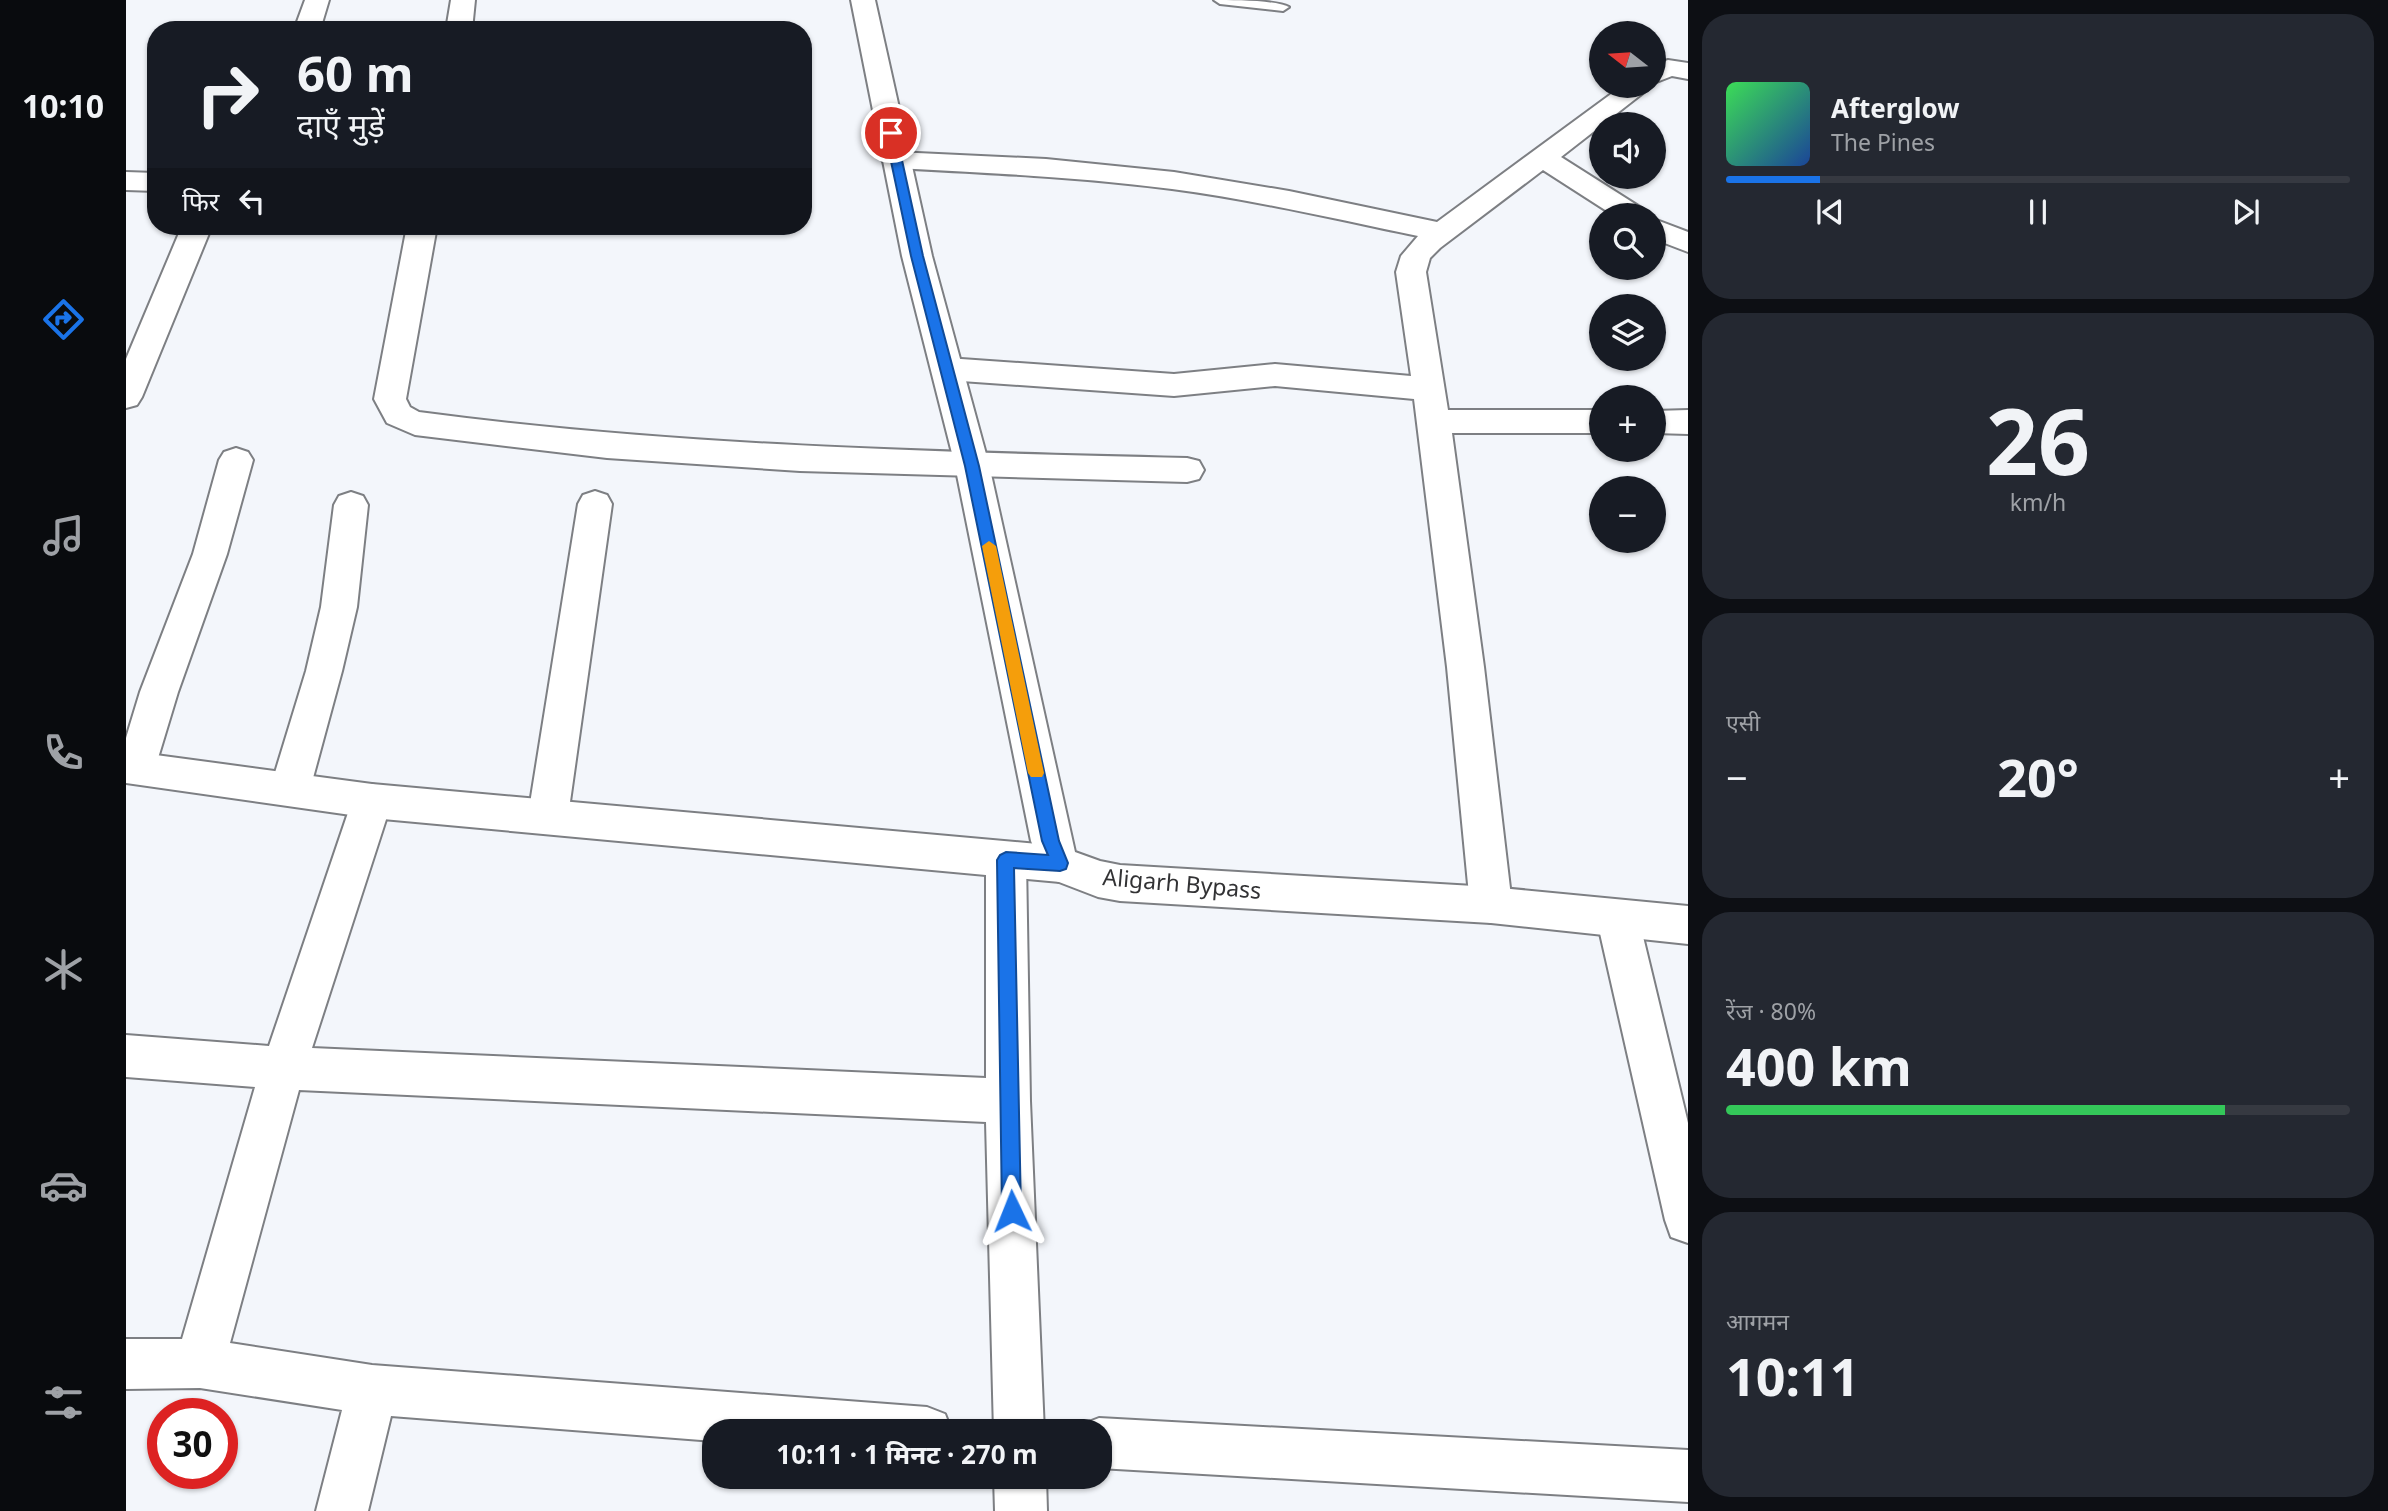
<!DOCTYPE html>
<html lang="hi">
<head>
<meta charset="utf-8">
<style>
  body { margin:0; font-family:"Noto Sans","Noto Sans Devanagari",sans-serif; background:#242831; color:#f1f3f6; height:100vh; display:flex; flex-direction:column; font-size:26px; white-space:nowrap }
  * { box-sizing:border-box; margin:0 }
  p { font-size:23px; color:#9ea1a6 }
  .icon { flex:none; width:38px; height:38px; fill:none; stroke:currentColor; stroke-width:2; stroke-linecap:round; stroke-linejoin:round }
  .map { position:relative; flex:1; overflow:hidden }
  .details { display:flex; flex-direction:column; gap:14px; padding:14px; background:#0d0f14; width:700px }
  .details>* { flex:none }
  .banner { position:absolute; left:21px; top:21px; width:665px; height:214px; border-radius:28px; box-shadow:0 2px 5px #0004; background:#171b24; color:#f1f3f6; overflow:hidden }
  .needle { width:46px; rotate:287deg }
  .buttons { position:absolute; left:1463px; top:21px; display:grid; gap:14px }
  .buttons a { display:grid; place-items:center; width:77px; height:77px; border-radius:50%; background:#171b24; box-shadow:0 2px 5px #0004; font-size:35px }
  .speed { position:absolute; left:21px; top:1398px; display:flex; gap:14px; font-size:35px; font-weight:700; text-align:center }
  .speed>* { display:grid; place-content:center; width:91px; height:91px; border-radius:50%; background:#171b24; box-shadow:0 2px 5px #0004; line-height:1 }
  .speed .limit { border:10px solid #d22; background:#fff; color:#111 }
  .pin { position:absolute; display:grid; place-items:center; width:60px; height:60px; color:#fff; margin:-30px; border:4px solid #fff; border-radius:50%; box-shadow:0 2px 7px #0007 }
  .me { position:absolute; width:77px; margin:-38px; rotate:358deg; stroke-linejoin:round; filter:drop-shadow(0 0 5px #0008) }
  .turn { display:flex; align-items:center; gap:24px; height:147px; padding:0 35px; font-size:32px }
  .turn .icon { width:91px; height:91px; stroke-width:2.5 }
  .turn b { display:block; font-size:49px; line-height:60px }
  .then { display:flex; align-items:center; height:66px; padding:0 35px; background:#0003; gap:14px; font-size:26px }
  .big { font-size:52px; font-weight:700; line-height:1.1 }
  .details .widget { flex:1; display:flex; flex-direction:column; justify-content:center; gap:10px; min-width:0; padding:0 24px; border-radius:28px; background:#242831 }
  .details .dial { align-items:center; gap:0 }
  .dial b { font-size:91px; line-height:1 }
  .song { display:flex; align-items:center; gap:21px }
  .cover { width:84px; height:84px; border-radius:10px; background:linear-gradient(135deg,hsl(130 70% 55%),hsl(220 70% 35%)) }
  .played { height:7px; border-radius:4px; background:linear-gradient(90deg,#1a73e8 15%,#363941 15%) }
  .keys { display:flex; justify-content:space-around; direction:ltr }
  .heat { display:flex; justify-content:space-between; align-items:center; font-size:38px; direction:ltr }
  .charge { height:10px; border-radius:5px; background:linear-gradient(90deg,#34c759 80%,#363941 0) }
  .trip { position:absolute; left:576px; top:1419px; width:410px; height:70px; border-radius:28px; background:#171b24; box-shadow:0 2px 5px #0004; font-weight:700; line-height:70px; text-align:center }
  main { display:flex; flex:1; min-height:0 }
  .tabs { display:flex; flex-direction:column; width:126px; justify-content:space-around; align-items:center; background:#090b0e; color:#9ea1a6 }
  .tabs .icon { width:49px; height:49px }
  .tabs .selected { color:#1a73e8 }
  .tabs b { font-size:32px; color:#f1f3f6 }
  .map>svg:first-child { display:block }
</style>
</head>
<body>
<main>
<nav class="tabs">
<b>10:10</b>
<svg class="icon selected" aria-label="directions" viewBox="0 0 24 24"><path d="M12 3l9 9-9 9-9-9zM9 14v-3h6M13 9l2 2-2 2"/></svg>
<svg class="icon" aria-label="music" viewBox="0 0 24 24"><path d="M9 18V5l10-2v13"/><circle cx="6" cy="18" r="3"/><circle cx="16" cy="16" r="3"/></svg>
<svg class="icon" aria-label="phone" viewBox="0 0 24 24"><path d="M5 4h4l2 5-3 2q2 4 5 5l2-3 5 2v4C11 20 4 13 5 4z"/></svg>
<svg class="icon" aria-label="climate" viewBox="0 0 24 24"><path d="M12 3v18M4 7l16 10M4 17L20 7"/></svg>
<svg class="icon" aria-label="car" viewBox="0 0 24 24"><path d="M5 17H2v-5l4-1 3-4h7l3 4 3 1v5h-3M9 17h6M6 11h13"/><circle cx="7" cy="17" r="2"/><circle cx="17" cy="17" r="2"/></svg>
<svg class="icon" aria-label="filters" viewBox="0 0 24 24"><path d="M4 7h16M4 17h16"/><circle cx="9" cy="7" r="2"/><circle cx="15" cy="17" r="2"/></svg>
</nav>
<div class="map">
<svg width="1562" height="1511" viewBox="0 0 1562 1511">
  <rect width="100%" height="100%" fill="#f3f6fb"/>
  <g fill="none" stroke-linecap="round" stroke-linejoin="round">
    <defs>
      <path id="service" d="M1088,0c19,0 61,0 75,7l-6,4 -63,-7z"/>
      <path id="minor" d="M179,0h24l-9,30h-26z
        M325,0h24l-3,30h-26z
        M1542,60l20,3v16l-16,-3 -18,7v-18z
        M1496,86h30l-91,71 82,52 4,6h-34l-70,-45 -103,78 -10,10 -4,14 22,138h153v23h-149l32,234 28,238 -6,13 -15,5 -15,-5 -6,-13 -23,-238 -33,-268 -139,-13 -101,10 -227,-16 -11,-3 -5,-8 5,-8 11,-3 227,16 101,-10 136,12 -15,-104 5,-16 17,-20c-82,-17 -163,-36 -246,-47 -92,-12 -184,-16 -276,-21l-10,-2 -4,-6 4,-6 10,-2 150,7 128,13 115,19 148,31z
        M0,172l30,1v18l-30,-1z
        M1528,219l34,13v20l-34,-13z
        M56,226h30l-70,171 -5,8 -11,3v-49z
        M281,226h30l-31,173 4,8 9,5c255,34 511,40 768,46l12,3 5,9 -5,9 -12,3 -387,-11 -193,-13 -192,-23 -28,-12 -13,-24z
        M1562,410v24l-34,-1v-22z
        M110,448l12,4 5,8 -26,94 -49,138 -23,76 -5,12 -14,4 -10,-3v-43l14,-46 53,-138 26,-94 5,-8z
        M469,491l12,4 5,9 -44,312 -6,12 -14,5 -14,-5 -6,-12 50,-312 5,-9z
        M225,492l12,4 5,9 -11,102 -15,64 -32,118 -6,12 -14,5 -14,-5 -6,-12 36,-118 15,-64 13,-102 5,-9z
        M246,784l14,5 6,12 -80,247 674,30v-218l6,-13 14,-5 14,5 6,13 4,241 14,331h-50l-8,-310 -687,-32 -69,253 142,22 555,42 18,7 7,18h-238v9l-323,-25 -23,95h-52l26,-101 -142,-22 -74,1v-50h56l73,-252 -129,-10v-42l143,11 83,-245 6,-12z
        M1492,901l15,6 6,13 49,203v120l-17,-6 -6,-17 -68,-300 6,-13z
        M973,1418l589,32v52l-589,-34v-36h-21l3,-7z
        M868,1477h52l1,34h-52z"/>
      <path id="tertiary" d="M0,751l246,33 688,62 14,5 6,13 -6,13 -14,5 -688,-64 -246,-35z"/>
      <path id="secondary" d="M725,0h24l57,256 57,209 86,387 25,9 20,4 371,22 197,19v38l-197,-21 -371,-22 -22,-4 -52,-20 -15,-36 -76,-376 -53,-209z"/>
    </defs>
    <use href="#service" stroke="#7d7f83" stroke-width="4"/>
    <use href="#minor" stroke="#7d7f83" stroke-width="4"/>
    <use href="#tertiary" stroke="#7d7f83" stroke-width="4"/>
    <use href="#secondary" stroke="#7d7f83" stroke-width="4"/>
    <use href="#service" fill="#fff" fill-rule="evenodd"/>
    <use href="#minor" fill="#fff" fill-rule="evenodd"/>
    <use href="#tertiary" fill="#fff" fill-rule="evenodd"/>
    <use href="#secondary" fill="#fff" fill-rule="evenodd"/>
  </g>
  <path fill="#1a73e8" stroke="#114b97" stroke-width="2" d="M765,130l5,3 27,123 56,210 80,375 9,22 -2,6 -6,2 -46,-3 7,343 -3,7 -6,3 -7,-3 -3,-7 -5,-351 3,-5 6,-3 42,3 -6,-14 -77,-375 -54,-210 -26,-123z"/>
  <path fill="#f59e0b" d="M863,541l7,5 48,227 -2,4h-11l-3,-4 -46,-227z"/>
  <g text-anchor="middle" stroke-width="6" stroke-linejoin="round" paint-order="stroke">
    <g font-size="23" fill="#323234" stroke="#fff">
      <text transform="translate(1056 884) rotate(5)" y="8">Aligarh Bypass</text>
    </g>
  </g>
</svg>
<div class="buttons">
<a><svg class="needle" viewBox="-14 -14 28 28"><path d="M0-13l5 13h-10z" fill="#e53935"/><path d="M0 13l5-13h-10z" fill="#9ea1a6"/></svg></a>
<a><svg class="icon" aria-label="sound" viewBox="0 0 24 24"><path d="M4 9h4l5-4v14l-5-4H4zM17 9q2 3 0 6"/></svg></a>
<a><svg class="icon" aria-label="search" viewBox="0 0 24 24"><circle cx="10" cy="10" r="6"/><path d="M15 15l6 6"/></svg></a>
<a><svg class="icon" aria-label="layers" viewBox="0 0 24 24"><path d="M12 4l9 5-9 5-9-5zM3 14l9 5 9-5"/></svg></a>
<a>+</a>
<a>−</a>
</div>
<div class="speed"><div class="limit">30</div></div>
<div class="pin" style="left:765px;top:133px;background:#d93025"><svg class="icon" aria-label="arrive" viewBox="0 0 24 24"><path d="M6 21V4h12l-3 4 3 4H6"/></svg></div>
<svg class="me" style="left:886px;top:1211px" viewBox="-20 -20 40 40"><path d="M0-17L14 15 0 8-14 15z" fill="#1a73e8" stroke="#fff" stroke-width="4"/></svg>
<div class="trip">10:11 · 1 मिनट · 270 m</div>
<div class="banner">
<div class="turn"><svg class="icon" aria-label="right" viewBox="0 0 24 24"><path d="M7 20v-9h11M14 6l5 5-5 5"/></svg><div><b>60 m</b>दाएँ मुड़ें</div></div>
<div class="then">फिर<svg class="icon" aria-label="left" viewBox="0 0 24 24"><path d="M17 20v-9H6M10 6l-5 5 5 5"/></svg></div>
</div>
</div>
<section class="details">
<div class="widget">
<div class="song"><i class="cover"></i><div><b>Afterglow</b><p>The Pines</p></div></div>
<div class="played"></div>
<div class="keys"><svg class="icon" aria-label="previous" viewBox="0 0 24 24"><path d="M18 5L8 12l10 7zM5 5v14"/></svg><svg class="icon" aria-label="pause" viewBox="0 0 24 24"><path d="M8 5v14M16 5v14"/></svg><svg class="icon" aria-label="next" viewBox="0 0 24 24"><path d="M6 5l10 7-10 7zM19 5v14"/></svg></div>
</div>
<div class="widget dial"><b>26</b><p>km/h</p></div>
<div class="widget"><p>एसी</p>
<div class="heat"><a>−</a><b class="big">20°</b><a>+</a></div>
</div>
<div class="widget"><p>रेंज · 80%</p><b class="big">400 km</b><div class="charge"></div></div>
<div class="widget"><p>आगमन</p><b class="big">10:11</b></div>
</section>
</main>
</body>
</html>
